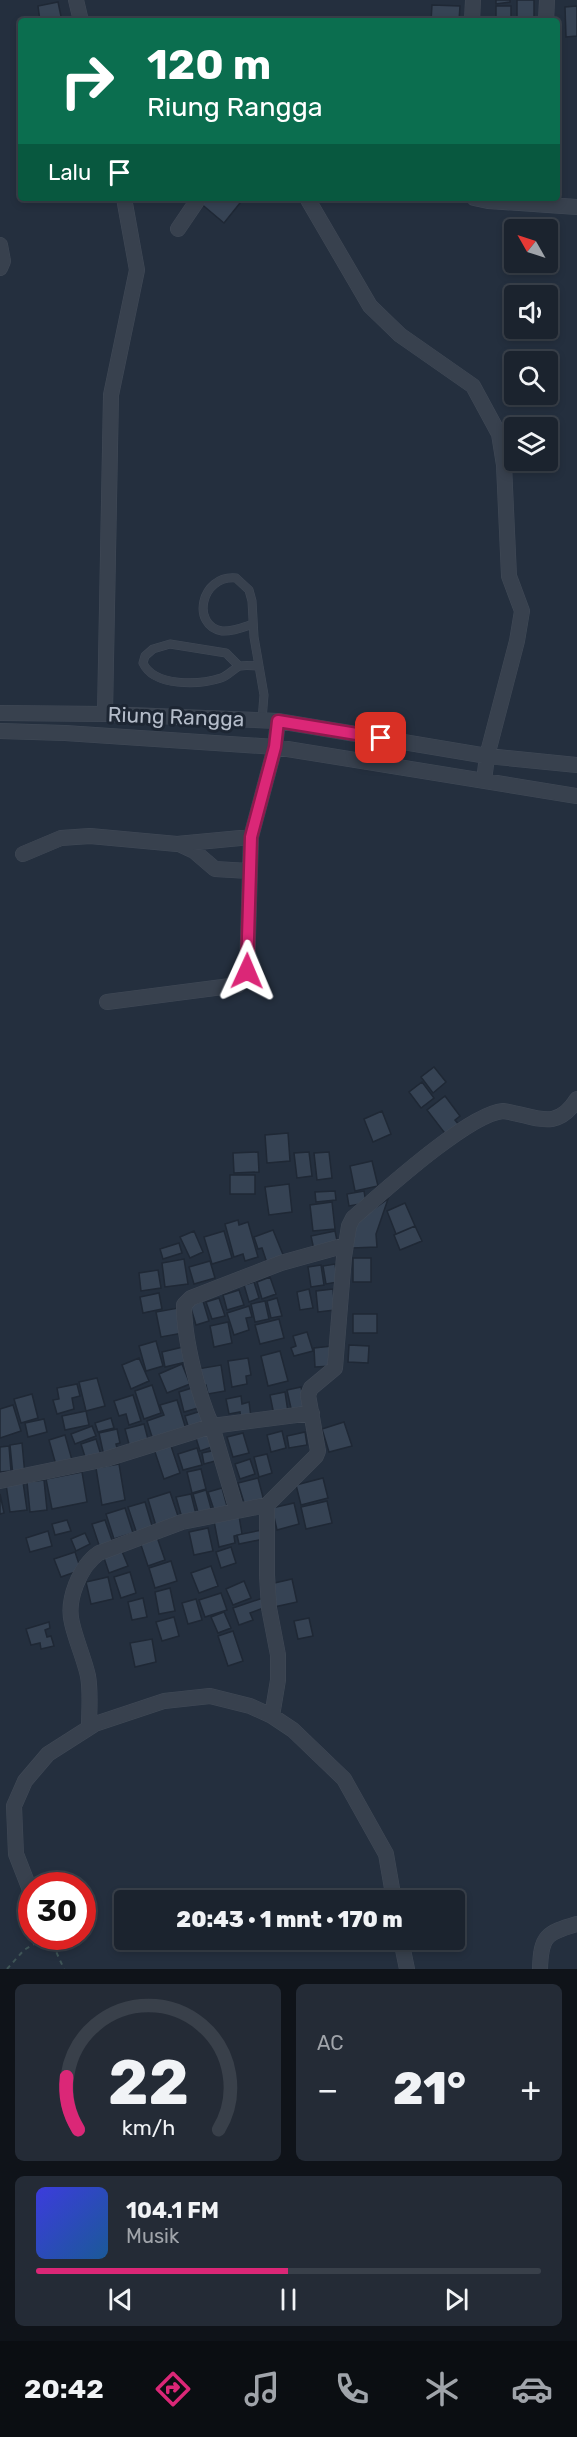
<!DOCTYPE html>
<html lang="id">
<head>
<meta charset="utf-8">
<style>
  body { margin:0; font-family:Rubik,sans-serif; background:#242b36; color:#f1f3f6; height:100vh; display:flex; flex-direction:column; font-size:22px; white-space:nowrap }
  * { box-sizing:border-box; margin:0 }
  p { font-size:20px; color:#a0a4aa }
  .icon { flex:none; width:33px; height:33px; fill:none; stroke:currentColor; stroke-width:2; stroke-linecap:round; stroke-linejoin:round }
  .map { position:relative; height:1969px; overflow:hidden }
  .sheet { display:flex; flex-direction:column; gap:15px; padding:15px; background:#0f1319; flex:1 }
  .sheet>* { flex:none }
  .top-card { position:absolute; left:18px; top:18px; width:542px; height:183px; border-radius:6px; box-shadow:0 3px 9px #0003,0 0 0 2px #39404a; background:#0b6e4f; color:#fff; overflow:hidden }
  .needle { width:39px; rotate:309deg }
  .fabs { position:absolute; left:504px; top:219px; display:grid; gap:12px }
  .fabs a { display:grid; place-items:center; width:54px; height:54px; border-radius:6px; background:#1b232e; box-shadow:0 3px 9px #0003,0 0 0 2px #39404a; font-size:30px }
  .speed { position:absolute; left:18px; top:1872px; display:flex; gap:12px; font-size:30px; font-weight:700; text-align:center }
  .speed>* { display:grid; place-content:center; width:78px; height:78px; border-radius:50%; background:#1b232e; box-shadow:0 3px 9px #0003,0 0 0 2px #39404a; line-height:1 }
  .speed .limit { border:9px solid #d22; background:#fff; color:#111 }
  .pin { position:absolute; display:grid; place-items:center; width:51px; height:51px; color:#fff; margin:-26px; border-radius:12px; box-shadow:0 3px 9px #0006 }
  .me { position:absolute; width:66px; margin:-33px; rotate:1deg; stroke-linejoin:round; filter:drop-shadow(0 0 4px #0008) }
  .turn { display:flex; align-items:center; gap:21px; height:126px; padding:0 30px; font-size:27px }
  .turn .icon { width:78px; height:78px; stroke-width:2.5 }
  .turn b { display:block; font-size:42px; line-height:51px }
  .then { display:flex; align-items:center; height:57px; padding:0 30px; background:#0003; gap:12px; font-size:22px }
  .big { font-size:45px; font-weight:800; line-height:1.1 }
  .sheet .card { flex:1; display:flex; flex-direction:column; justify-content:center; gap:9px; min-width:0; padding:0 21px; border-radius:9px; background:#242b36 }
  .sheet .dial { align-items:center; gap:0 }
  .dial svg { height:156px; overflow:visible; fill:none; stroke:#39404a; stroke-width:7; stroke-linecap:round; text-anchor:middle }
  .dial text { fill:#f1f3f6; stroke:none }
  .song { display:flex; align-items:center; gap:18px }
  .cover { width:72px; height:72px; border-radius:9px; background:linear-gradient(135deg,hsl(240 70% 55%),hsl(210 70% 35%)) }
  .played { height:6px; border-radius:3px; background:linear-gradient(90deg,#db2777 50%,#39404a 50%) }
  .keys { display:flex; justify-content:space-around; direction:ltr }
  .heat { display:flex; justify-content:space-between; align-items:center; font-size:33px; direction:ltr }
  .sheet .tiles { flex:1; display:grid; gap:15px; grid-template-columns:1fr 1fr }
  .card:last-child { grid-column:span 2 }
  .trip { position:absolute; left:114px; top:1890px; width:351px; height:60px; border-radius:6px; background:#1b232e; box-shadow:0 3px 9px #0003,0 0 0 2px #39404a; font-weight:800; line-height:60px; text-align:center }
  .tab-bar { display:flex; height:96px; justify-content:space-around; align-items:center; background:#0b0e12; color:#a0a4aa }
  .tab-bar .icon { width:42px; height:42px }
  .tab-bar .on { color:#db2777 }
  .tab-bar b { font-size:27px; color:#f1f3f6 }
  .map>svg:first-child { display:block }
</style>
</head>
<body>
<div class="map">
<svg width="577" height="1969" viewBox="0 0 577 1969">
  <rect width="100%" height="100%" fill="#242f3e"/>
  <path fill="#364354" stroke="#1f2835" stroke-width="1.5" d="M496,0h14v2l-14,2z
    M517,0h17v21h-17z
    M58,2l4,19h-22l-2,-15z
    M432,5l28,1 -1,15h-28z
    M496,6h15v15h-15z
    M577,6v30l-11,1 -1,-30z
    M203,198h41l-20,25 -25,-21z
    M434,1067l12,15 -13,11 -12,-16z
    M422,1082l12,16 -13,10 -12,-16z
    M445,1096l15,20 -5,4 5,6 -13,10 -20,-26z
    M382,1111l9,23 -18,8 -9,-23z
    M288,1133l2,28 -23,2 -2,-28z
    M258,1152l1,20 -25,1 -1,-20z
    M309,1152l3,24 -15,2 -3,-25z
    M329,1152l3,26 -15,2 -3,-27z
    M372,1161l6,25 -23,5 -5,-25z
    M230,1175h25v19h-25z
    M289,1184l3,28 -23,3 -4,-28z
    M335,1191l1,9 -20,2 -1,-10z
    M364,1191l2,12 -17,3 -2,-12z
    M388,1199l-12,35 1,13 -25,1 2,-25z
    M332,1202l3,27 -22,2 -3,-26z
    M405,1203l10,23 -19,8 -9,-23z
    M238,1220l1,5 9,-3 10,35 -13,4 -2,-7 -9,3 -9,-33z
    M415,1226l7,15 -22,9 -6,-15z
    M273,1230l11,27 -17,6 -5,-15 -4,1 -4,-12z
    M194,1231l9,21 -13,6 -10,-21z
    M224,1231l8,27 -20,6 -8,-27z
    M335,1231l3,14 -24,5 -3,-14z
    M179,1243l3,10 -19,6 -3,-10z
    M353,1258h18v24h-18z
    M184,1259l4,25 -23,3 -3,-24z
    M210,1261l5,17 -21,6 -5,-17z
    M335,1264l3,18 -12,2 -3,-18z
    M321,1265l3,20 -13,2 -3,-20z
    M158,1270l3,18 -20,3 -2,-18z
    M270,1277l6,17 -14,5 -5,-17z
    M254,1282l5,16 -10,4 -5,-17z
    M309,1289l4,19 -13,2 -3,-18z
    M333,1289l2,21 -17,2 -2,-21z
    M239,1290l5,15 -17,5 -4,-15z
    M159,1293l3,16 -19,4 -3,-16z
    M219,1298l6,18 -13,3 -6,-17z
    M277,1298l5,18 -11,2 -4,-17z
    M203,1301l6,20 -13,4 -6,-20z
    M265,1301l4,18 -14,3 -4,-18z
    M249,1306l3,11 -6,1 3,12 -15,5 -7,-22z
    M178,1308l5,25 -22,4 -5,-25z
    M353,1314h24v19h-24z
    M279,1319l5,19 -24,6 -5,-19z
    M228,1322l4,21 -18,4 -4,-21z
    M307,1332l6,19 -19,5 -3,-8 5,-2 -3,-10z
    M156,1341l7,25 -17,5 -7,-25z
    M349,1345l20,1 -1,17 -20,-1z
    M332,1346l1,20 -18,1 -1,-19z
    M183,1347l3,15 -21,5 -3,-15z
    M280,1351l8,30 -20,5 -7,-30z
    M139,1358l10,23 -18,8 -9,-24z
    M248,1358l3,17 -5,1 1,8 -15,3 -4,-26z
    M182,1364l8,20 -23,9 -8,-19z
    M221,1365l4,26 -17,3 -2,-9 -6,1 -3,-17z
    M97,1378l8,28 -19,5 -7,-29z
    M77,1384l3,12 -8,2 2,11 -17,5 -4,-14 6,-1 -2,-11z
    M152,1385l9,28 -17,6 -9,-28z
    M301,1387l5,23 -14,3 -5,-23z
    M192,1388l6,20 -14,4 -5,-20z
    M285,1392l3,20 -14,3 -4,-20z
    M32,1394l6,24 -17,5 -7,-24z
    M133,1395l8,26 -12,4 -3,-11 -7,2 -5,-15z
    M241,1396l1,8 7,-2 2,15 -10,2 -1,-7 -11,2 -3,-15z
    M177,1400l9,29 -33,11 -6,-19 17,-6 -4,-10z
    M13,1405l8,26 -21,7v-29z
    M86,1411l3,14 -24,5 -3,-14z
    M201,1411l4,14 -16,4 -4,-13z
    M111,1418l3,10 -16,4 -3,-9z
    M44,1419l3,13 -19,5 -3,-14z
    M344,1422l8,24 -23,6 -7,-23z
    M144,1424l5,19 -19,5 -5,-19z
    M92,1426l4,10 -21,8 -4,-10z
    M117,1429l3,14 -4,1 2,8 -14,4 -5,-23z
    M210,1431l5,15 -15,5 -5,-16z
    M282,1431l4,17 -15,4 -4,-17z
    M305,1432l2,13 -18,3 -2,-12z
    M243,1433l6,20 -16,4 -6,-20z
    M65,1435l7,25 -16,5 -7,-25z
    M96,1439l5,16 -15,5 -5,-16z
    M22,1443l3,32 -12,1 -3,-31z
    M170,1443l10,30 -16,6 -10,-30z
    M9,1446l2,25 -11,1v-25z
    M197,1448l5,17 -19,5 -5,-16z
    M216,1450l3,10 -15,4 -2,-11z
    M267,1454l5,19 -13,4 -5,-20z
    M250,1459l5,15 -15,5 -5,-15z
    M119,1464l6,36 -23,5 -6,-37z
    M201,1469l5,20 -14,4 -5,-21z
    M82,1472l5,30 -35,7 -6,-30z
    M258,1478l6,23 -19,5 -7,-23z
    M323,1478l5,20 -27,7 -5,-20z
    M44,1480l3,30 -17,2 -3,-30z
    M23,1482l4,28 -17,2 -4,-28z
    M222,1488l5,18 -13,4 -6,-18z
    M206,1490l6,22 -13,4 -6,-22z
    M170,1492l9,27 -23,7 -8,-27z
    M0,1494l4,19 -4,1z
    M191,1494l5,20 -14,4 -6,-21z
    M327,1501l5,22 -26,6 -5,-22z
    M145,1502l8,27 -16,5 -9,-27z
    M294,1503l5,21 -22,6 -5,-22z
    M125,1508l8,25 -19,6 -8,-25z
    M239,1516l3,18 -8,2 1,7 -16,4 -5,-26z
    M67,1520l4,11 -16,4 -3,-11z
    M105,1520l8,23 -13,5 -8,-24z
    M208,1528l5,23 -19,4 -5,-23z
    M262,1530l2,9 -25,5 -2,-9z
    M48,1531l4,15 -22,6 -4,-14z
    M85,1533l5,11 -14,7 -5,-12z
    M157,1537l8,23 -17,6 -8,-24z
    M231,1547l5,16 -15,5 -5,-16z
    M121,1549l7,17 -19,7 -6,-18z
    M75,1552l6,18 -20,7 -7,-18z
    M171,1561l6,20 -22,7 -6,-20z
    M211,1566l7,20 -19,7 -8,-20z
    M130,1572l6,21 -15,5 -7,-21z
    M108,1577l5,22 -22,5 -5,-22z
    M292,1579l5,23 -23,5 -4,-23z
    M244,1581l7,17 -18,7 -7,-16z
    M170,1588l5,23 -16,3 -4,-22z
    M221,1593l6,17 -22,7 -6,-17z
    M143,1598l4,19 -15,3 -4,-18z
    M263,1598l3,9 -16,6 3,7 -14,5 -6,-17z
    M196,1599l6,21 -14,4 -6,-21z
    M224,1612l7,16 -13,5 -7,-16z
    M174,1617l5,19 -17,5 -6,-19z
    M309,1618l4,18 -15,3 -4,-18z
    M49,1622l1,6 -5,2 2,7 4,-1 3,10 -13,3 -1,-6 -9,2 -5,-16z
    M233,1631l10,30 -15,5 -10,-30z
    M152,1639l4,23 -21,5 -5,-24z"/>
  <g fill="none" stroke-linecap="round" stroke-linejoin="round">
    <defs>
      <path id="service" d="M253,624c-9,3 -21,8 -31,7 -31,-5 -22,-56 14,-53l13,12 3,11 2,36 10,58 -2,25
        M239,666l-13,-13 -56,-9 -17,5 -8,7 -2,7c11,24 56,22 78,15 7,-2 13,-10 19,-12 6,-1 14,0 19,0"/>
      <path id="minor" d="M76,0l5,21
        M472,21l1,-21
        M546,21l1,-21
        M307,198l63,108 30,29 73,51 26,48 5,31 5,111 13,35 -5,30 -30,115 -3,25
        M474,198l14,3 89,6
        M178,229l21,-31
        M0,245l3,16 -3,7
        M0,713l105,1 173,7 209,35 90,9
        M105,714l6,-319 26,-125 -13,-72
        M0,731l65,2 210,14 302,49
        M179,844l15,7 21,18 34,2
        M23,854l38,-16 29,-2 87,8 74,-7
        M107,1002l131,-17 6,-5 3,-9 4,-134 24,-90 3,-26
        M312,1413l-100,13c-14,-31 -28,-87 -28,-121l7,-7 90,-35 65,-18
        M0,1481l106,-22 106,-33 25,85 30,-6 49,-49 2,-5 -10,-56 3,-7 24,-20 9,-111 5,-31 4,-8c29,-25 115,-104 150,-107 32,4 53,22 74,-12
        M267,1505v70l2,33 9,47v25l-6,36
        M89,1727c0,-16 2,-34 -1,-51 -4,-18 -12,-35 -16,-53 -6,-23 8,-57 27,-70l83,-31 55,-11
        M32,1895l-16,-41 -2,-48 11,-25 23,-27 47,-30 69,-23 46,-5 40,10 22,10 21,14 51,49 42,75 8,46
        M401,1940l6,29
        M540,1969c1,-33 6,-36 37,-45"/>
    </defs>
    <use href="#service" stroke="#414a57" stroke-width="9"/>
    <use href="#minor" stroke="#414a57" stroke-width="16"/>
    <path stroke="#3f5557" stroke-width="2" stroke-dasharray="4.5 4.5" stroke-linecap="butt" d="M49,1936l15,33
      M7,1969l17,-19 24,-14"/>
    <use href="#service" stroke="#38414e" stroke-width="8"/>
    <use href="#minor" stroke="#38414e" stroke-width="15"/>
  </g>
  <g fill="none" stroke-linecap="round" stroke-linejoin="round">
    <defs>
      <path id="route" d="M247,971l4,-134 24,-90 3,-26 103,17"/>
    </defs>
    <use href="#route" stroke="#8e194d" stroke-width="15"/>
    <use href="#route" stroke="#db2777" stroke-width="10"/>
  </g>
  <g text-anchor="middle" stroke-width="6" stroke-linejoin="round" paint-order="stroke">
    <g font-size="21" fill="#b4bcc9" stroke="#1d2633">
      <text transform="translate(176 717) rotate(2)" y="7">Riung Rangga</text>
    </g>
  </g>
</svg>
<div class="fabs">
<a><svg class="needle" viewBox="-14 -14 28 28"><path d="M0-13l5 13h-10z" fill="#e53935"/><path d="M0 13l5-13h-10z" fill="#a0a4aa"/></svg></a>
<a><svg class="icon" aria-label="sound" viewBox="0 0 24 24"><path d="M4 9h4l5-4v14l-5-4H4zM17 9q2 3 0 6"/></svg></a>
<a><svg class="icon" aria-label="search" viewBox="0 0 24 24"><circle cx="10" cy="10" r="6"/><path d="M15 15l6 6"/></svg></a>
<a><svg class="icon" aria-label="layers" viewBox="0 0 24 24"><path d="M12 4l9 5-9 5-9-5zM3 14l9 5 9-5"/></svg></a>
</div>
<div class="speed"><div class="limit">30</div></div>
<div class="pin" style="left:381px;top:738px;background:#d93025"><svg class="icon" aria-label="arrive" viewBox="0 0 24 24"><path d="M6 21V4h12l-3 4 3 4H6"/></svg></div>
<svg class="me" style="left:247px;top:971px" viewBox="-20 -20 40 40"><path d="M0-17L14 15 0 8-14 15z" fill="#db2777" stroke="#fff" stroke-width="4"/></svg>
<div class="trip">20:43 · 1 mnt · 170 m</div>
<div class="top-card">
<div class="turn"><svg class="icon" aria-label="right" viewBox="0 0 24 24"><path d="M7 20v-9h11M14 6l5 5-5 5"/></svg><div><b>120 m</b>Riung Rangga</div></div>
<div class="then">Lalu<svg class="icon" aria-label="arrive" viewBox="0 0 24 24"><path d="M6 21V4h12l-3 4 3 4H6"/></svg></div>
</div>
</div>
<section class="sheet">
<div class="tiles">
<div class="card dial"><svg viewBox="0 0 100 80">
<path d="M14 69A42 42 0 1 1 86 69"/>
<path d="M14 69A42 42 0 0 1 8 42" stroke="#db2777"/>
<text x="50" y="56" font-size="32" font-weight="700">22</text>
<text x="50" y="72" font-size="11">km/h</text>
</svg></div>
<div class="card"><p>AC</p>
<div class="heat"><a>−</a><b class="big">21°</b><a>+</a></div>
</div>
<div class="card">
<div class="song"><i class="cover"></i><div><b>104.1 FM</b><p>Musik</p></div></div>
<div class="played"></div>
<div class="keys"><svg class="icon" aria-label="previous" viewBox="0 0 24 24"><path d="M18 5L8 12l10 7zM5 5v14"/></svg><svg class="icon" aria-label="pause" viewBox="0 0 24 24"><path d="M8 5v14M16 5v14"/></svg><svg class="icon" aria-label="next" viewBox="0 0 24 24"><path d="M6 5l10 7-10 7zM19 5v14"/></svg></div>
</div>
</div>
</section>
<nav class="tab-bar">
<b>20:42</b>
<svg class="icon on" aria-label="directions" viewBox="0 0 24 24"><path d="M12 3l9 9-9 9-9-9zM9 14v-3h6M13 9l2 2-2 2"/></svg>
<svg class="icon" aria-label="music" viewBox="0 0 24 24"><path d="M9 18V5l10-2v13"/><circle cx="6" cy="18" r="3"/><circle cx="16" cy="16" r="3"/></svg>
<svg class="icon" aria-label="phone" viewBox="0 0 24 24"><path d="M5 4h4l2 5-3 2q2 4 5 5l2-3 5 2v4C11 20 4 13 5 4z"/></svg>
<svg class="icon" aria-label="climate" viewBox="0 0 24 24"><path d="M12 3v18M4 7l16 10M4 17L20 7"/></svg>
<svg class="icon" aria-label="car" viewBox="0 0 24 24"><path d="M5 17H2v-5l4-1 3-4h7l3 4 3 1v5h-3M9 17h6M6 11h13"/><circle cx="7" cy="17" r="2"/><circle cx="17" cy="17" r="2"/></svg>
</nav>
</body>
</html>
